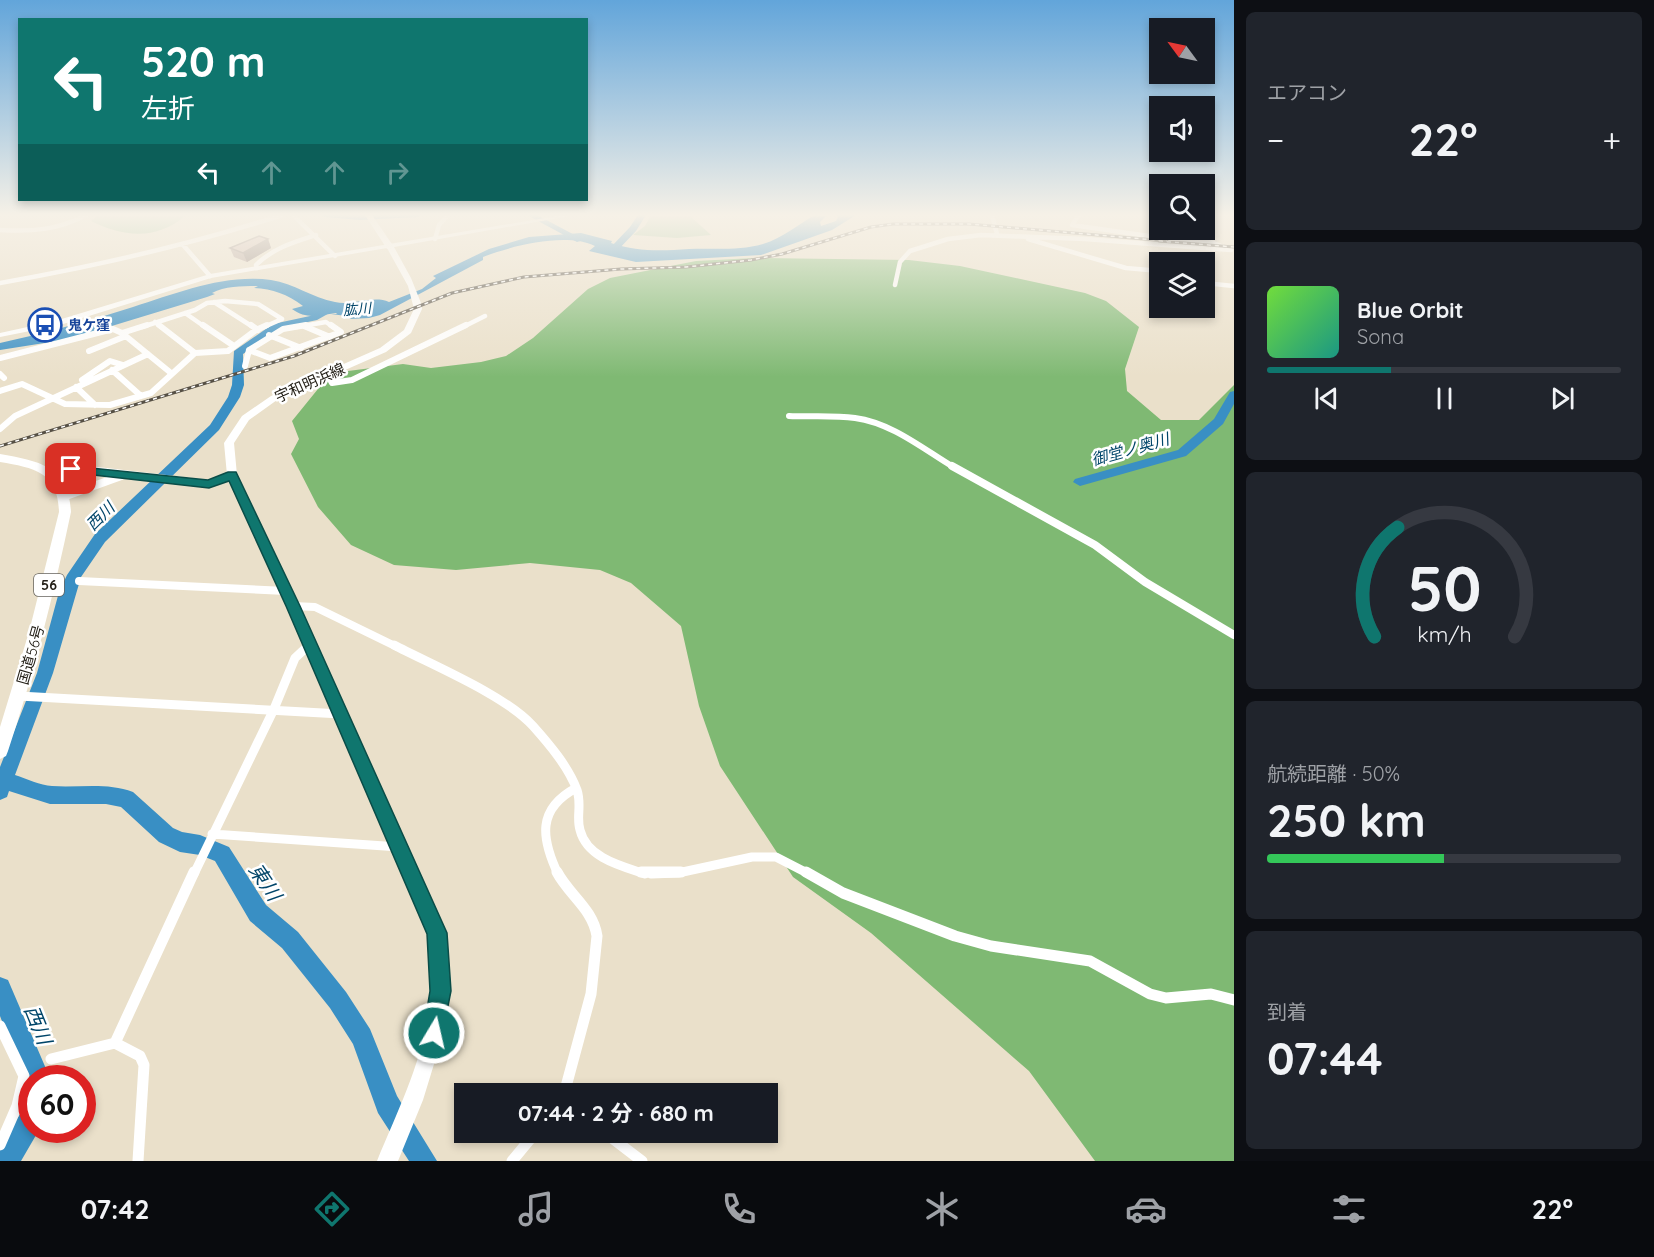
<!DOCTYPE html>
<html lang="ja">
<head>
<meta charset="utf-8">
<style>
  body { margin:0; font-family:Quicksand,"Noto Sans JP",sans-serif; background:#20242c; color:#f1f3f6; height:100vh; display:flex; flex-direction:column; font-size:22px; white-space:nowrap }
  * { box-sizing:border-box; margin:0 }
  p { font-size:20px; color:#9ea1a6 }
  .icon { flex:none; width:33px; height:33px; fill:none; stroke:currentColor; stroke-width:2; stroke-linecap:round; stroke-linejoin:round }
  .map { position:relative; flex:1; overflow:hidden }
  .drawer { display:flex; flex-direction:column; gap:12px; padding:12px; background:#0d0f14; width:420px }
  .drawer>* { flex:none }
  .guide { position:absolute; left:18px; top:18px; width:570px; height:183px; border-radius:0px; box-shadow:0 3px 9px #0003; background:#0f766e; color:#fff; overflow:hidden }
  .needle { width:39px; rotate:303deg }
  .fabs { position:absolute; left:1149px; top:18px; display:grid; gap:12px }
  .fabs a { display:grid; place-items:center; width:66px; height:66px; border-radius:0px; background:#171b24; box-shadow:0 3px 9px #0003; font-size:30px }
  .speed { position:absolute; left:18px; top:1065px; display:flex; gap:12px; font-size:30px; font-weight:700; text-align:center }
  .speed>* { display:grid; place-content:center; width:78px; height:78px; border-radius:50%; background:#171b24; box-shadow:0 3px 9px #0003; line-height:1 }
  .speed .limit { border:9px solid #d22; background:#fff; color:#111 }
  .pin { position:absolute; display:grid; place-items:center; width:51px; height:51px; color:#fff; margin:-26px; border-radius:12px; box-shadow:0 3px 9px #0006 }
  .me { position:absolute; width:66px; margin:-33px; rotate:9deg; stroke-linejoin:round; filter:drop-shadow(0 0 4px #0008) }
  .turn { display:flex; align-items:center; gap:21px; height:126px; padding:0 24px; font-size:27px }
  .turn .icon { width:78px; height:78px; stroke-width:2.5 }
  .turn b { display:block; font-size:42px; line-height:51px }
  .lanes { display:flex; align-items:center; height:57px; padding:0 24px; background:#0003; justify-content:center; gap:30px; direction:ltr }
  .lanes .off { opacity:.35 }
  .big { font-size:45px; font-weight:700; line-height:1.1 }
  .drawer .card { flex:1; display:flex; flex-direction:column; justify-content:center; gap:9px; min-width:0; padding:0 21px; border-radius:9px; background:#20242c }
  .drawer .dial { align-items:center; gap:0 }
  .dial svg { height:156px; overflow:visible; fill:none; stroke:#363941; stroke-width:7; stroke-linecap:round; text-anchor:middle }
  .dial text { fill:#f1f3f6; stroke:none }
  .song { display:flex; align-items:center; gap:18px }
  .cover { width:72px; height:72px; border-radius:9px; background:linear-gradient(135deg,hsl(100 70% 55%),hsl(170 70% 35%)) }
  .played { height:6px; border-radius:3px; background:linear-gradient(90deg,#0f766e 35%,#363941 35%) }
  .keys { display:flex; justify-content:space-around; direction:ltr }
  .heat { display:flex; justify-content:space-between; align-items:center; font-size:33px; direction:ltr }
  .charge { height:9px; border-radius:4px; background:linear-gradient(90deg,#34c759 50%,#363941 0) }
  .trip { position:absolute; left:454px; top:1083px; width:324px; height:60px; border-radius:0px; background:#171b24; box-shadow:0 3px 9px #0003; font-weight:700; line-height:60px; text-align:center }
  .menu { display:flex; height:96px; justify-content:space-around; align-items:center; background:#090b0e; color:#9ea1a6 }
  .menu .icon { width:42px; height:42px }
  .menu .current { color:#0f766e }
  .menu b { font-size:27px; color:#f1f3f6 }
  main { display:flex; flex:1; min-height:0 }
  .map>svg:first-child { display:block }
</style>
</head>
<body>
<main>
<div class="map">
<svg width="1234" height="1161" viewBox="0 0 1234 1161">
  <rect width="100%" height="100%" fill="#eae0ca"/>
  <path fill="#a0c399" d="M98,215h88c-29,26 -63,22 -95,6z
    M651,215h38l22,20 -34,3 -44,-3 12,-9z"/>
  <path fill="#7fb973" d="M754,258l155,2 51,6 125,27 21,8 33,26 -14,42 2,22 34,29h38l35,-35v776h-139l-66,-90 -158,-138 -78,-56 -73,-111 -21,-60 -18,-80 -50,-43 -31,-13 -70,-7 -74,7 -62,-5 -43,-20 -33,-38 -27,-53 8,-15 -7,-18 30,-37 26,-13 55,-7 28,4 50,-6 25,-6 27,-18 55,-49 22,-11 86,-17z"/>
  <path fill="#398fc4" d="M815,215l11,1 -6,6 1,4 15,-5 2,-4 -2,-2h20l-24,15 -71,25 -125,7 -47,-11 6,-5c-29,-14 -84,0 -112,11v3l-103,55 -11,3 -20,1 5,-2 -23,-3h6l-1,-1c-17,2 -29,7 -44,-4l11,-3c-16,-12 -30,-17 -49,-18l4,-2c-15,0 -33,0 -46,7l3,1 -8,3 -115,35 -35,9 -57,9v-7c45,-10 89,-22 133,-36 45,-14 90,-33 138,-27 23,3 41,18 64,22 18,4 38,-7 54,0l33,-13 14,-11 -3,-2 56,-27 40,-12 52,-4 31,8 -1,2c27,9 50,8 78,6 24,-1 50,2 74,-5 20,-6 34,-19 52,-29z"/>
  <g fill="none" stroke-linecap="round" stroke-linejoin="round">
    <path fill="#398fc4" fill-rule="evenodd" d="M321,215h101l-4,2 -58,3 -35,-3z
      M527,215h10l47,25 -7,2z
      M638,215h8l-10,16 -19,20h-6v-4l19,-20z
      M325,309l8,2 -16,9 -37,8 -37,26 1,31 -4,12 -21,33 -114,112 -24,35 -28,96 -38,102c12,4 25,10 37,11 27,2 55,-4 81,6l40,36 9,4 18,3 29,12 37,58 32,27 48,60 24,37 27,67 40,65h-28l-31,-48 -25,-69 -23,-36 -48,-60 -32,-27 -35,-60 -15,-6 -20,-3 -21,-10 -38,-35 -15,-3h-56l-41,-13 -2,6 -7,3v-33l37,-94 22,-81 8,-17 28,-41 115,-109 18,-28 4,-12 2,-34 39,-27 37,-8z
      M1234,391v13l-11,20 -37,32 -106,30 -7,-4 2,-3 103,-29 36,-31 16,-27z
      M0,977l8,3 39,91 1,7h-16v10l-5,-1 -27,-71z
      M32,1105v25h7l-18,31h-21v-16c12,-12 16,-34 32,-40z"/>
    <path stroke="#fff" stroke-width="4.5" d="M293,215l42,41
      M992,215l5,19
      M1079,215l-7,10 105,15 34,2 15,6
      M0,230c31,2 58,0 86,-15
      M435,239l4,-14 9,-10
      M1028,239l98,29 34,3
      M184,246l26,30
      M257,268l-1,-3c17,-17 38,-23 60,-30
      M0,283c96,-17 190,-38 282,-68
      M1204,283l30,3
      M895,285l5,-23 10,-11 38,-12 33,-4 104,4 146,11
      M214,302l39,25
      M185,313l20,14
      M155,322l6,5
      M142,327l53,-17 12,-7 18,-2 33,3 24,15
      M264,327l18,-8
      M297,327l29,-5 7,5
      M463,327l22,-11"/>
    <path stroke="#fff" stroke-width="6" d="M159,325l36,28
      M203,325l31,21
      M251,325l7,5
      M304,326l26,11
      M122,333l25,-8
      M269,335l32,13
      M249,350l21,8 71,-26 -10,-7
      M249,350l34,-21 23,-4
      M89,351l37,-15
      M0,358l113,-29 9,4 49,40
      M245,366l4,-16
      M112,370l29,26
      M0,374l4,4
      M327,374l5,9 20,-3 114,-55
      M82,380l28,-19 13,4
      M76,387l19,18
      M0,391l22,-7 43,20 45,1 41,-12 44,-40 33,-2 28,-21 11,-5
      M789,416c22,1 44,-1 66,2 37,5 68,31 100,50
      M0,429l15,-13 133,-62"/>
    <path stroke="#fff" stroke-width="8" d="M952,466l143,79 50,37 89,53
      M53,474l18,-5 18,1 120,14 23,-9
      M66,496l58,-21
      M79,581l207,10
      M293,606l22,1 82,40
      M307,647l2,-2"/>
    <path stroke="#fff" stroke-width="9" d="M394,645c38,20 111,50 139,81 16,18 35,40 44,64 5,15 -1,27 3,40 7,28 41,36 65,44
      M19,696l322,18
      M212,834l187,13
      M194,874l80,-165 21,-51 14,-13
      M558,874c-17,-36 -21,-65 18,-86
      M651,874l27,-1 74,-16h24l33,17"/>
    <path stroke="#fff" stroke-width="11" d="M557,872c12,23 36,37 40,64l-6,58 -27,100
      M641,872h40
      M806,872l37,21 112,43 36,10 99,15 60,33 16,4 45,-4 23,6
      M0,1026l24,50 -7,30 -17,39
      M51,1059l64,-16
      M604,1132l38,29
      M138,1161l6,-96 -4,-9 -25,-13 79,-171
      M512,1161l24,-29"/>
    <path fill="#fff" fill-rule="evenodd" d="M563,215h13l-182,32 17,31 10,25 1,6 -11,24 -25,19 -109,48 -28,20 -15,23 3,32 62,131 147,327 4,53 -8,52 -19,62 -25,61h-21c23,-56 51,-110 54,-172 1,-19 -2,-37 -3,-56l-141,-327 -60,-131 -3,-32 18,-27 29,-20 109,-48 24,-18 10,-21 -6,-23 -21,-38 -176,30 -151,47 -60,12v-4l55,-12 155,-47z"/>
    <path fill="#fff" fill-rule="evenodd" d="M365,215h7l22,32 -1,2h-6z
      M0,454c39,7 69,12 71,58 -17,81 -37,161 -63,239l-2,5 -6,3v-32l29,-95 30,-120c-1,-40 -24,-44 -59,-50z"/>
    <defs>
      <path id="rail" d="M1159,241l75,6
        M0,446l294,-90 158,-63 72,-16 97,-8 65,-2 65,-7 31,-6 89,-27 22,-3h76l198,17"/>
    </defs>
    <use href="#rail" stroke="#565045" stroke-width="3"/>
    <use href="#rail" stroke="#fff" stroke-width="1.5" stroke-dasharray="4" stroke-linecap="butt"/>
  </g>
  <path fill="#b19d94" d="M268,239l3,9 -24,14 -13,-5 -4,-9z"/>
  <path fill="#908078" d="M268,239l3,9 -24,14 -4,-9z"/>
  <path fill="#ceb7ac" stroke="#908078" stroke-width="1.5" d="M259,236l9,3 -25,14 -13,-5z"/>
  <linearGradient id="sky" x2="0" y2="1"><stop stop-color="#62a5da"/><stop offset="0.57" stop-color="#f6f1e7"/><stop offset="1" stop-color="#f6f1e7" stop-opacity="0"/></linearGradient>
  <rect width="1234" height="377" fill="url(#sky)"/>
  <path fill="#0f766e" stroke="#0a4d48" stroke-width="1.5" d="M71,466l137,14 20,-8h8l64,134 147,327 4,58 -10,50 -7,3 -8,-3 -3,-8 7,-42 -3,-57 -141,-328 -57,-125 -20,7 -142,-16 -2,-3z"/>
  <defs>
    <symbol id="bus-ring" viewBox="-11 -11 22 22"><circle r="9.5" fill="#fff" stroke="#1a4fb4" stroke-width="1.5"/><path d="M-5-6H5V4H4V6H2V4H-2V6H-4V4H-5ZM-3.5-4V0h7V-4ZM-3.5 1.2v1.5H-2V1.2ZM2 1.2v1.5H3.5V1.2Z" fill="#1a4fb4"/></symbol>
  </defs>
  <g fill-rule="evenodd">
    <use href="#bus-ring" x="26" y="306" width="38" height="38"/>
  </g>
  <g text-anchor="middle" stroke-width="5" stroke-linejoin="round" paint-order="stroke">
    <g font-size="14" font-style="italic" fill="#004569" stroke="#fff">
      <text transform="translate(357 309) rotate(-5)" y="5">肱川</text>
    </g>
    <g font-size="14" font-weight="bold" fill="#164399" stroke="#fff" text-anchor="start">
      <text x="68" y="330">鬼ケ窪</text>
    </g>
    <rect fill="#fff" stroke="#66635d" stroke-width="1.5" x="34" y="574" width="30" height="22" rx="4.5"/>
    <g font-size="14" font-weight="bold" fill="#242018">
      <text x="49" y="590">56</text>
    </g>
    <g font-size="15" fill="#242018" stroke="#fff">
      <text transform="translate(310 383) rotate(-24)" y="5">宇和明浜線</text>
      <text transform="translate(31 655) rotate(-74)" y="5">国道56号</text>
    </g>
    <g font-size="16" font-style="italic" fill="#004569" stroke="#fff">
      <text transform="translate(1130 449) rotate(-16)" y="6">御堂ノ奥川</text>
      <text transform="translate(100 516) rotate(-45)" y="6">西川</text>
    </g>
    <g font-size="20" font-style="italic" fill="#004569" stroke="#fff">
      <text transform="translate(265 882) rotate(56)" y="7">東川</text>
      <text transform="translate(38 1025) rotate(68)" y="7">西川</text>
    </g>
  </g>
</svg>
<div class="fabs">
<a><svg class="needle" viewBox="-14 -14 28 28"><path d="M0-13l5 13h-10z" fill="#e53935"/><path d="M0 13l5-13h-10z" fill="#9ea1a6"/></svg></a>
<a><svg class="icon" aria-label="sound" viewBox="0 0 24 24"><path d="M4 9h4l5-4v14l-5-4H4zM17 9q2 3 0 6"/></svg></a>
<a><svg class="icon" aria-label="search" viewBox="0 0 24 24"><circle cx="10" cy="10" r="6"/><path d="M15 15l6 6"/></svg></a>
<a><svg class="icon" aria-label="layers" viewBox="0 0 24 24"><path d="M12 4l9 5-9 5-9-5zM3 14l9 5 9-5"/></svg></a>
</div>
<div class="speed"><div class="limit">60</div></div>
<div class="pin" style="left:71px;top:469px;background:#d93025"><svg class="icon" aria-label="arrive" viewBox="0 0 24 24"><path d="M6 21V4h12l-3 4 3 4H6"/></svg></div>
<svg class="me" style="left:434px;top:1033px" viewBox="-20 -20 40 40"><circle r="17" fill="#0f766e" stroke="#fff" stroke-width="3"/><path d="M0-11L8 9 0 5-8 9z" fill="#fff"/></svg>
<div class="trip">07:44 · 2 分 · 680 m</div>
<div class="guide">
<div class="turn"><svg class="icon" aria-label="left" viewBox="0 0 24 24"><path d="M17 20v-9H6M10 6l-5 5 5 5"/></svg><div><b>520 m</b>左折</div></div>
<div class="lanes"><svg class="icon" aria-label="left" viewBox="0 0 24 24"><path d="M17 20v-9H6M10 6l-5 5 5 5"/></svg><svg class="icon off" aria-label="ahead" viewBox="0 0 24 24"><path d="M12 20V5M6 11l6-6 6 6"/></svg><svg class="icon off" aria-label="ahead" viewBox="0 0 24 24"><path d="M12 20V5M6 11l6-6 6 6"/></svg><svg class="icon off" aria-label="right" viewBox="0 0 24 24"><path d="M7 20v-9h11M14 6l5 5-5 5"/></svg></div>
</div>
</div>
<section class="drawer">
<div class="card"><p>エアコン</p>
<div class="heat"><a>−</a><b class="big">22°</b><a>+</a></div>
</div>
<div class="card">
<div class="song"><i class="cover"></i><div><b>Blue Orbit</b><p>Sona</p></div></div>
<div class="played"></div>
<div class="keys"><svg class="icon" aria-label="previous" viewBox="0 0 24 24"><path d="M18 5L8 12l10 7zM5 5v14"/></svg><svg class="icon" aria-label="pause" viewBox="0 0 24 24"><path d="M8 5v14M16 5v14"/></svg><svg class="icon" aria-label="next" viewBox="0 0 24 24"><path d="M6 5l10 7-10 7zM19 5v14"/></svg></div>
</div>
<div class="card dial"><svg viewBox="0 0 100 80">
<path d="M14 69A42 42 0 1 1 86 69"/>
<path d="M14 69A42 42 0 0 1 26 13" stroke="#0f766e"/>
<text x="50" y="56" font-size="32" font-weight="700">50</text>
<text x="50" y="72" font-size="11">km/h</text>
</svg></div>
<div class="card"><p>航続距離 · 50%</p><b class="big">250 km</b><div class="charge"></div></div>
<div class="card"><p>到着</p><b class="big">07:44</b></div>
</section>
</main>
<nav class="menu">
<b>07:42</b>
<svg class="icon current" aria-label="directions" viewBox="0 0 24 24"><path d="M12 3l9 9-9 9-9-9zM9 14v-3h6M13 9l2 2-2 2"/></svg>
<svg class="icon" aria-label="music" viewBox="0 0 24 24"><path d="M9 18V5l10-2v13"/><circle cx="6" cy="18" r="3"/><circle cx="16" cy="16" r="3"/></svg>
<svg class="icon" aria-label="phone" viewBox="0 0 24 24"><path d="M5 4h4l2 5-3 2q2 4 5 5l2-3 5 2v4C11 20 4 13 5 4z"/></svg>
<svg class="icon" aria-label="climate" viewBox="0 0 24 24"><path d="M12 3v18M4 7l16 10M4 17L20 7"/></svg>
<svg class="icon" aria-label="car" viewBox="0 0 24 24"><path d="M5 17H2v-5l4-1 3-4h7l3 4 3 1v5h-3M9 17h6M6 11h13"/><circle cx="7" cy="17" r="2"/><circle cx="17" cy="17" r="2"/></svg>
<svg class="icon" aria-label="filters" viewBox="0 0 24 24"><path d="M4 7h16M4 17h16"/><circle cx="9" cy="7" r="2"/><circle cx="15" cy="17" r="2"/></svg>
<b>22°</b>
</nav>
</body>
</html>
